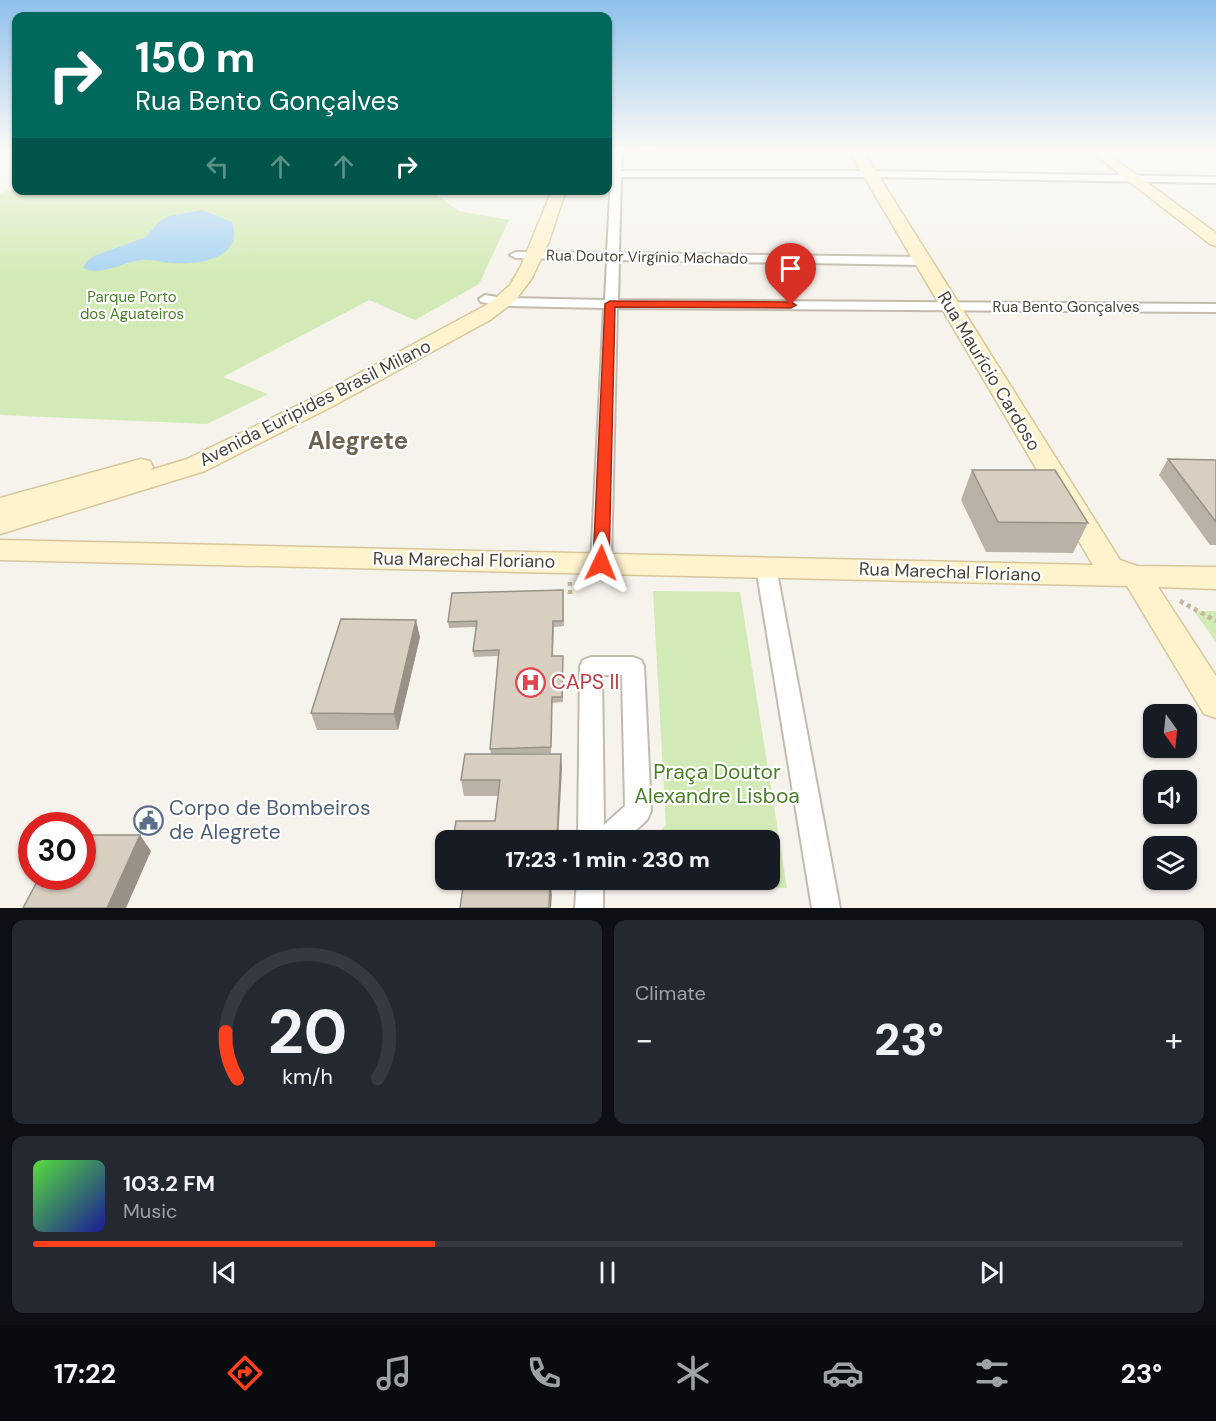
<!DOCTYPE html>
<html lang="en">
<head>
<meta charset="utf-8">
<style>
  body { margin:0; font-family:"DM Sans",sans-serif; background:#242831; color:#f1f3f6; height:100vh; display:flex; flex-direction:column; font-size:22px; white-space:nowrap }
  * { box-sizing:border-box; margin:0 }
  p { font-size:20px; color:#9ea1a6 }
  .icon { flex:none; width:33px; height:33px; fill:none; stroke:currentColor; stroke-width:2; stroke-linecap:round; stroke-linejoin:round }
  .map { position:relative; height:908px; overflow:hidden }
  .panel { display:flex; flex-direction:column; gap:12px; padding:12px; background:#0d0f14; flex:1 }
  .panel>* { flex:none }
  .hud { position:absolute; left:12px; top:12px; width:600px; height:183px; border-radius:12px; box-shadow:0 2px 4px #0004; background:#00695c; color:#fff; overflow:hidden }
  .needle { width:39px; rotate:165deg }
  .controls { position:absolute; left:1143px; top:704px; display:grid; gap:12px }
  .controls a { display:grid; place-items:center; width:54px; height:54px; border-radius:12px; background:#171b24; box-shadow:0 2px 4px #0004; font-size:30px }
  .speed { position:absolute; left:18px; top:812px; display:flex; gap:12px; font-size:30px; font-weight:700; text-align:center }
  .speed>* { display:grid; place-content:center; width:78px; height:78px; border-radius:50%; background:#171b24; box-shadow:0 2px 4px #0004; line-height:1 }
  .speed .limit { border:9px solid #d22; background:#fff; color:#111 }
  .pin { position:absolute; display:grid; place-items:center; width:51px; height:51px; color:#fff; margin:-62px -26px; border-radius:50% 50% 50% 0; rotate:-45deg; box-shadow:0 0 6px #0007 }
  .pin .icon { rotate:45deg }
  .me { position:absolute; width:66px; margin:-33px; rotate:2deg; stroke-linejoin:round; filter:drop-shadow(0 0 4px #0008) }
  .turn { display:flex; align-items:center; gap:21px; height:126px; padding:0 24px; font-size:27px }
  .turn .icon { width:78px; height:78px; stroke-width:2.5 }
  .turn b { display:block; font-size:42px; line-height:51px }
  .lanes { display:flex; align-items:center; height:57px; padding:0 24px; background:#0003; justify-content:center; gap:30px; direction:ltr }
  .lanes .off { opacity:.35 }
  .big { font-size:45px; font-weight:800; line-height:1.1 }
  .panel .tile { flex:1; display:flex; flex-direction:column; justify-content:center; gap:9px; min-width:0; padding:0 21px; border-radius:12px; background:#242831 }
  .panel .dial { align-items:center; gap:0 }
  .dial svg { height:156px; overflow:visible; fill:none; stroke:#363941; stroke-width:7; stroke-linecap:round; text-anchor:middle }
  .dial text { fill:#f1f3f6; stroke:none }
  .song { display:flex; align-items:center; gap:18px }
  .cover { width:72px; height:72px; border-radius:9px; background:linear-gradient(135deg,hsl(110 70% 55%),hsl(240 70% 35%)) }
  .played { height:6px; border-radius:3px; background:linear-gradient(90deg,#fc3f1d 35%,#363941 35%) }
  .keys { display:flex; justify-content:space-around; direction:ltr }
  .heat { display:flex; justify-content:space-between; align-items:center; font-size:33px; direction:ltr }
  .panel .tiles { flex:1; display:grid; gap:12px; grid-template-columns:1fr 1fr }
  .tile:last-child { grid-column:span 2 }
  .trip { position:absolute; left:435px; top:830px; width:345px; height:60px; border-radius:12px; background:#171b24; box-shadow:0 2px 4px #0004; font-weight:800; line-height:60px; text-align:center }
  .dock { display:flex; height:96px; justify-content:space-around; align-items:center; background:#090b0e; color:#9ea1a6 }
  .dock .icon { width:42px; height:42px }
  .dock .selected { color:#fc3f1d }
  .dock b { font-size:27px; color:#f1f3f6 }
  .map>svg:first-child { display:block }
</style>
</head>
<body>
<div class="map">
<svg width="1216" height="908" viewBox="0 0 1216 908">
  <rect width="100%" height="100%" fill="#f6f3ec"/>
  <path fill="#d2eab5" d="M16,189l416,3 27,19 50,9 -30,64 -64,36 -46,-20 -146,77 45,17 -61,30 -207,-9v-222z
    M653,591l87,1 47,296 -145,-4v-5h128v-39h-119l15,-15z
    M1194,611h22v31z"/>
  <path fill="#a9d4f2" d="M202,210l30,12c12,36 -32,43 -59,41 -10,0 -21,-4 -32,-3 -18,2 -41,17 -58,8l4,-7 7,-5 52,-19 13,-15 11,-6z"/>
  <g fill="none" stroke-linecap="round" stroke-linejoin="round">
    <defs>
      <path id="street" d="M612,151h10l-1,20h249l346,6v6l-346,-6h-249l-2,76 303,4 6,4 -6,4 -303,-5 -1,40 598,4v8l-599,-4 -6,255 -3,5 -7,2 -7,-2 -3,-5 13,-255 -101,-2 -22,-4 -2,-3 6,-4 18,3 102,2 2,-40 -91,-2 -6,-3 6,-3 91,1 4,-76h-3v-6h3z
        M766,560l7,2 3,5 64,341h-28l-56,-341 3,-5z
        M591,657h42l8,3 3,6 7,145 -4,9 -22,20h-47l2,-174 3,-6zM602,675h20l3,131 -21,19z
        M577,879h26v29h-28z"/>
      <path id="secondary" d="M849,151h14l257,409 17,6 79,1v22l-58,-2 58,89v42l-12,-4 -77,-128 -1127,-26v-20l1093,25z
        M1090,151h14l112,82v13l-6,-2z
        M552,190h14l-17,51 -17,37 -17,23 -25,19 -157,86 -128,65 -205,63v-36l141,-39 9,2 3,6 -2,3 36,-11 130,-63 173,-93 20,-18 11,-19z"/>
    </defs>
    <use href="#street" stroke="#c2bbae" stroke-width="4"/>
    <use href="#secondary" stroke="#d6c79b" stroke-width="3"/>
    <path stroke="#c4b79f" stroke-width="4.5" stroke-dasharray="4 4" stroke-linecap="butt" d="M570,582v12
      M1180,601l36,20"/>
    <use href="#street" fill="#fff" fill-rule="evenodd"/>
    <use href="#secondary" fill="#fff3cd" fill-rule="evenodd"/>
  </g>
  <path fill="#bab2a6" d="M643,151h15v1h-15z
    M1168,459l48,1v85h-6l-51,-70z
    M972,470l116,53 -15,30 -87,-1 -25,-52z
    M563,590l1,36 -10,1 -1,29h10v46l-11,1 -1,50 -44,1h54l1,16 -67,51 3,-25h-34l-3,-16 30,-26 -1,-5 8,-93 -24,1 -1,-6 3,-24 -27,1 -1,-6z
    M420,637l-22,93h-81l-6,-17z"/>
  <path fill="#979187" d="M416,620l4,17 -22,93 -4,-16z
    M561,754l1,16 -4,70h-1z
    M140,835l11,16 -25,57h-19z
    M550,880l2,15 -1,13h-2z"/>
  <path fill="#d8cfc1" stroke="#979187" stroke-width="1.5" d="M1168,459l48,1v62z
    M972,470h83l33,53 -90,-1z
    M563,590v31h-10l-1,35h11l-1,41h-10l-1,50 -61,2 9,-99 -26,1 4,-30 -29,1 4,-29z
    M341,619l75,1 -22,94 -83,-1z
    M465,754h96l-4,86h-104l3,-19h39l5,-41h-39z
    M82,835h58l-33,73h-84l17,-32h42z
    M464,880h86l-1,28h-89z"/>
  <linearGradient id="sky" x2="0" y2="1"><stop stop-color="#8fc1ec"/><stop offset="0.54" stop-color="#fbfaf6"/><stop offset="1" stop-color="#fbfaf6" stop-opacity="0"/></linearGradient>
  <rect width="1216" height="278" fill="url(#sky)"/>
  <path fill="#fc3f1d" stroke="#a42913" stroke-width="1.5" d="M610,301l181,1 5,3 -5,3 -176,-1 -6,256 -3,4h-11l-2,-4 12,-259z"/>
  <defs>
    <symbol id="hospital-ring" viewBox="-11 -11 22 22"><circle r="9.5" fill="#fff" stroke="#e0444e" stroke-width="1.5"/><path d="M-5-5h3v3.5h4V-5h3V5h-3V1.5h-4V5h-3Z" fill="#e0444e"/></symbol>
    <symbol id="civic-ring" viewBox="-11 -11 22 22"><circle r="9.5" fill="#fff" stroke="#5c6f8a" stroke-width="1.5"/><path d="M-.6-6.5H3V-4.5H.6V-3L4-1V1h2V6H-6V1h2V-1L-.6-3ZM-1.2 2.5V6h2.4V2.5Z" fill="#5c6f8a"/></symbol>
  </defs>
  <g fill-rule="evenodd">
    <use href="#hospital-ring" x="514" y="666" width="33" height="33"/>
    <use href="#civic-ring" x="132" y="804" width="33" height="33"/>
  </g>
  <g text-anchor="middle" stroke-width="4.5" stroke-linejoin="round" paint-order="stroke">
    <g font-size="15" fill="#4b4439" stroke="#fff">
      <text transform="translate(647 257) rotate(1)" y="5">Rua Doutor Virgínio Machado</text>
      <text x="1066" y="312">Rua Bento Gonçalves</text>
    </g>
    <g font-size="15" fill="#4a7f2a" stroke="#fff">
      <text x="132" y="302">Parque Porto<tspan x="132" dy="17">dos Aguateiros</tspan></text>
    </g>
    <g font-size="18" fill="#4b4439" stroke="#fff">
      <text transform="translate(989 371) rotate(59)" y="6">Rua Maurício Cardoso</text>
      <text transform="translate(315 403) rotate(-27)" y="6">Avenida Euripides Brasil Milano</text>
      <text transform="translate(464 560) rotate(1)" y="6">Rua Marechal Floriano</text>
      <text transform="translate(950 572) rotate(2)" y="6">Rua Marechal Floriano</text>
    </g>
    <g font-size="21" fill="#be3a42" stroke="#fff" text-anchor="start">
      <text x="551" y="689">CAPS II</text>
    </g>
    <g font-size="21" fill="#4a7f2a" stroke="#fff">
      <text x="717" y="779">Praça Doutor<tspan x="717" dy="24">Alexandre Lisboa</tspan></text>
    </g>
    <g font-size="21" fill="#4e5e75" stroke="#fff" text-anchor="start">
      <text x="169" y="815">Corpo de Bombeiros<tspan x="169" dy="24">de Alegrete</tspan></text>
    </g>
    <g font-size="24" font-weight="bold" fill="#6e6250" stroke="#fff">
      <text x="358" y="449">Alegrete</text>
    </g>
  </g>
</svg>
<div class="controls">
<a><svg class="needle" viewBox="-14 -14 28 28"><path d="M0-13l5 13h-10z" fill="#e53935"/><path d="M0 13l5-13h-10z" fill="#9ea1a6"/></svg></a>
<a><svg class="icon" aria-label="sound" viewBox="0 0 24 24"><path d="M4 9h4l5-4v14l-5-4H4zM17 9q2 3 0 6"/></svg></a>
<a><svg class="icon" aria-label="layers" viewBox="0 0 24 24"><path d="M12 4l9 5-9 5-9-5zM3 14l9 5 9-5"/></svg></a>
</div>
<div class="speed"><div class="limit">30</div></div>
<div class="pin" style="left:791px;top:305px;background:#d93025"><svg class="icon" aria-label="arrive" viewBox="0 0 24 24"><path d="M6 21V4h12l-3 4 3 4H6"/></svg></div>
<svg class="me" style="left:601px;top:563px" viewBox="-20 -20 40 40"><path d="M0-17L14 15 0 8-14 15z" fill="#fc3f1d" stroke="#fff" stroke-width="4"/></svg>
<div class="trip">17:23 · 1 min · 230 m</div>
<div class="hud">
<div class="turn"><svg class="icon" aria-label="right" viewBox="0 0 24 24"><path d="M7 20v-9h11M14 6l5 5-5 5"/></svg><div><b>150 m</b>Rua Bento Gonçalves</div></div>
<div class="lanes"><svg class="icon off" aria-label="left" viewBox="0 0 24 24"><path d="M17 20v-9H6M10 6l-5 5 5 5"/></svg><svg class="icon off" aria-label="ahead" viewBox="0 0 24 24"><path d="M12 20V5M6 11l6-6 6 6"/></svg><svg class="icon off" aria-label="ahead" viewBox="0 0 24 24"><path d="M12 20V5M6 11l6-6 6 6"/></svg><svg class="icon" aria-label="right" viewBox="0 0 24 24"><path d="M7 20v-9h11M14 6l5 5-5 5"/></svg></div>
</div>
</div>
<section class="panel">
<div class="tiles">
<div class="tile dial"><svg viewBox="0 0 100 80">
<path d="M14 69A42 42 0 1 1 86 69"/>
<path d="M14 69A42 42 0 0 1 8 45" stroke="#fc3f1d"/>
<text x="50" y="56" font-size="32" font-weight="700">20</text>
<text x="50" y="72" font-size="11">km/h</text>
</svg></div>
<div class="tile"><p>Climate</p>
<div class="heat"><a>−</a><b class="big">23°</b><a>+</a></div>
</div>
<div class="tile">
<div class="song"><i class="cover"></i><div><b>103.2 FM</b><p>Music</p></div></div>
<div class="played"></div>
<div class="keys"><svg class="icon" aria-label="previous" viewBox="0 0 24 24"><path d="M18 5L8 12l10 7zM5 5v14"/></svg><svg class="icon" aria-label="pause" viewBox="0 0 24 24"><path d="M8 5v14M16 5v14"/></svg><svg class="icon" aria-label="next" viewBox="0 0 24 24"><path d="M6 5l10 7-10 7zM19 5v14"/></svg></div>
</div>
</div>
</section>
<nav class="dock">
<b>17:22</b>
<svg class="icon selected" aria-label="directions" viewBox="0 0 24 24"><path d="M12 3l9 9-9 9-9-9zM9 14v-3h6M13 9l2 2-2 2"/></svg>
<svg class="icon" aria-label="music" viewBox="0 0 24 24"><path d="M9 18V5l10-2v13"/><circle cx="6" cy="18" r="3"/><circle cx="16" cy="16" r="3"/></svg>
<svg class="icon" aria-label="phone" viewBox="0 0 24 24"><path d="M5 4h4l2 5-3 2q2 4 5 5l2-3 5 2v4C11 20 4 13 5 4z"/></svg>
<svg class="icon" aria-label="climate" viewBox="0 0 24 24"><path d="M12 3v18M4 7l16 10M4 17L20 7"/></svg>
<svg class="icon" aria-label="car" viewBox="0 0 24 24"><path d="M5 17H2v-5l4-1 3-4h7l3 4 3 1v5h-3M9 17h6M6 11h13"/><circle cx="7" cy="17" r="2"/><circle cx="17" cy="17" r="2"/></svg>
<svg class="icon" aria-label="filters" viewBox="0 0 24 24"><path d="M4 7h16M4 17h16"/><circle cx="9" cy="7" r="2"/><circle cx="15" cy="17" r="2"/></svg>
<b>23°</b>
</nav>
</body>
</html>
